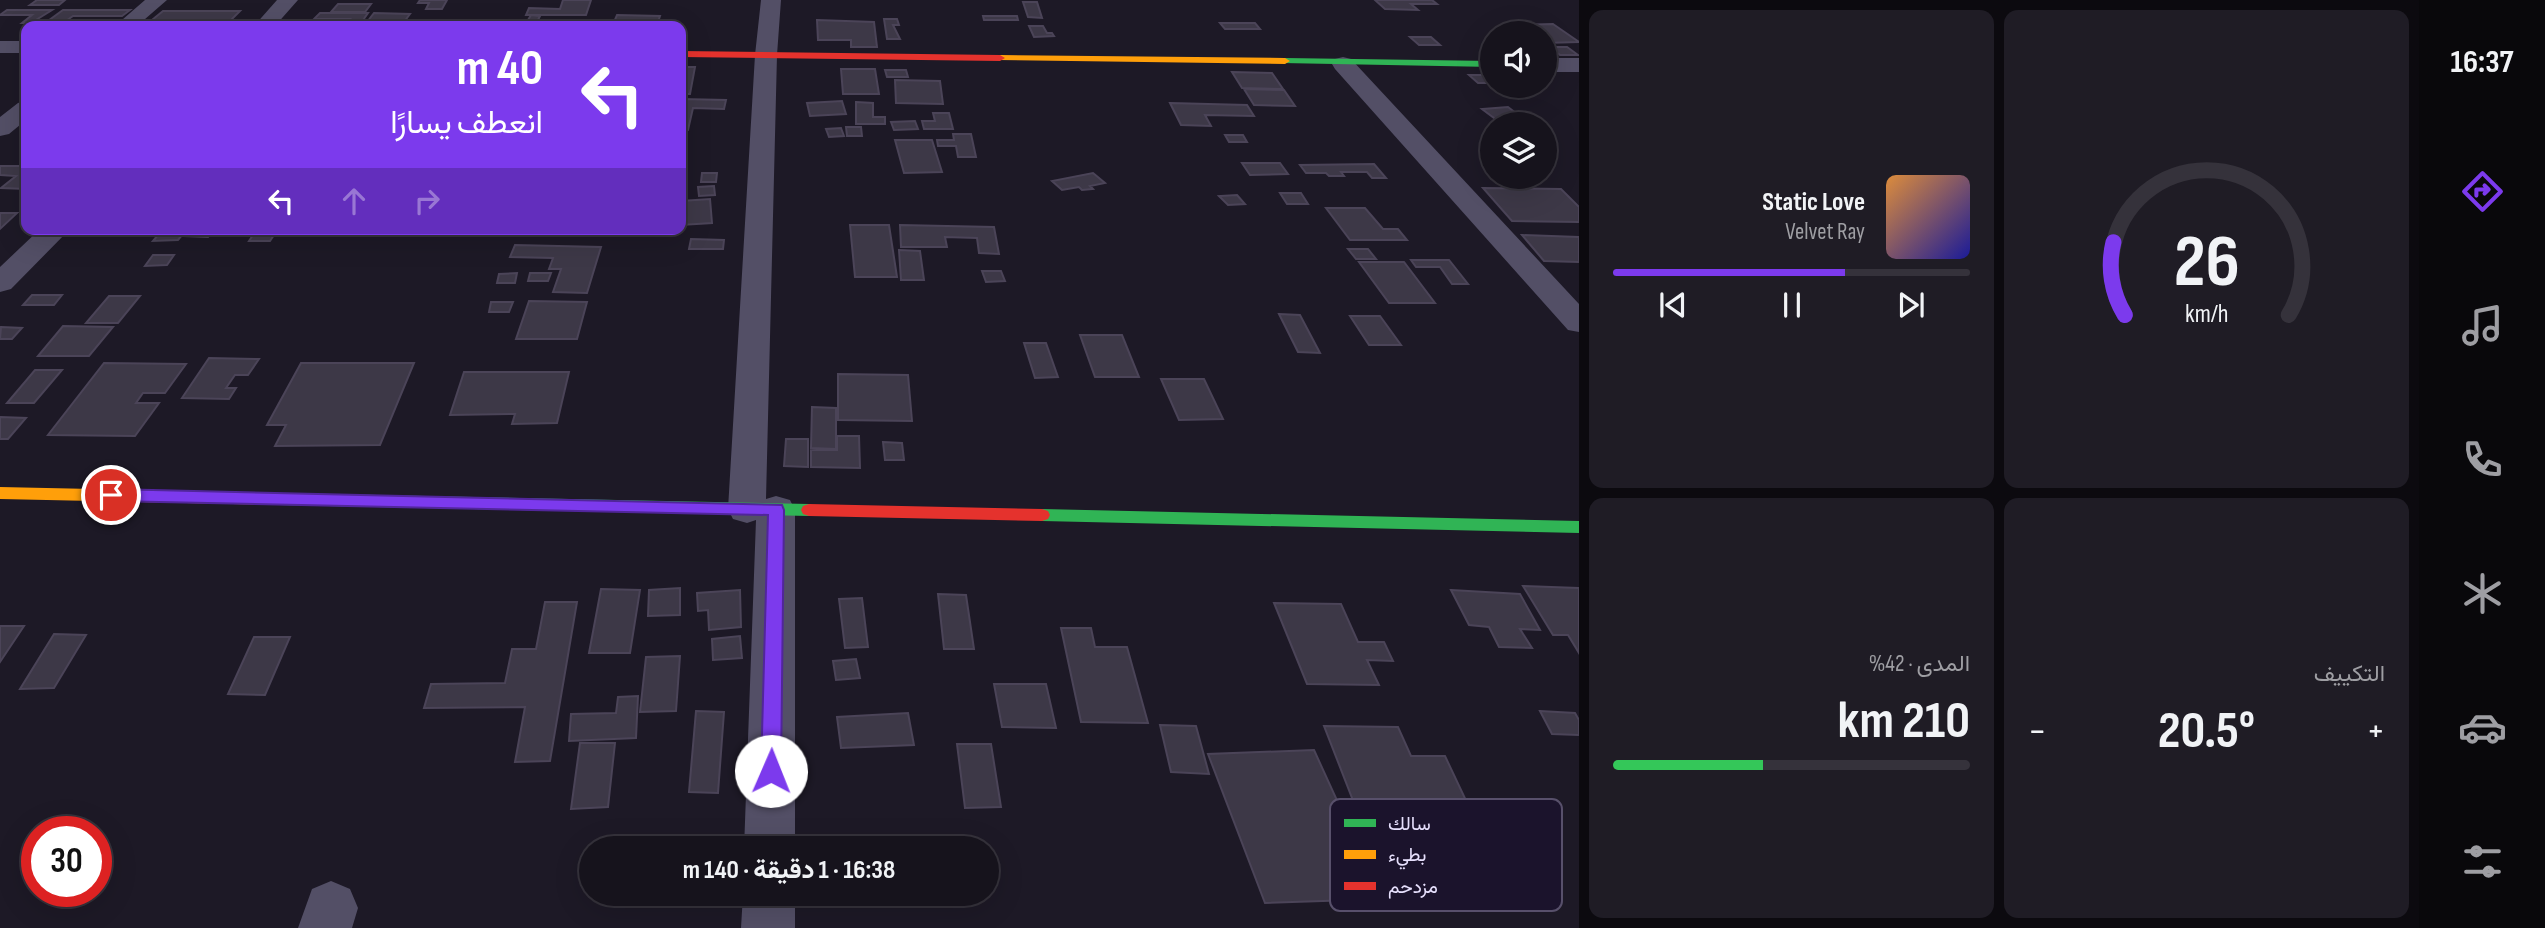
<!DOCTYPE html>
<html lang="ar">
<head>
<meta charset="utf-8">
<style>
  body { margin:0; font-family:"Sofia Sans Condensed",Vazirmatn,sans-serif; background:#1f1c25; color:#f1f3f6; direction:rtl; height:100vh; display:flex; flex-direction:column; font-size:26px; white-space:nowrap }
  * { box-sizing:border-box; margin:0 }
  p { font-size:23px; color:#9e9ea3 }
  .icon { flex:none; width:38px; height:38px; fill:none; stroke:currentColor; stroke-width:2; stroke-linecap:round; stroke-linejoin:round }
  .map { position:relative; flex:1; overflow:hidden; direction:ltr }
  .sheet { display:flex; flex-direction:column; gap:10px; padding:10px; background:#0c0a0f; width:840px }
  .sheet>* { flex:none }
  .guide { position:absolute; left:21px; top:21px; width:665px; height:214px; border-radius:14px; box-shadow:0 7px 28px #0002,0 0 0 2px #35323b; direction:rtl; background:#7c3aed; color:#fff; overflow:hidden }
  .tools { position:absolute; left:1480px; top:21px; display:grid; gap:14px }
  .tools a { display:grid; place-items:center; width:77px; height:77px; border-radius:50%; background:#16131c; box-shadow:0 7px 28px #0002,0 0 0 2px #35323b; font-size:35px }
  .speed { position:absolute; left:21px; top:816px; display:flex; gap:14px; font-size:35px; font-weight:700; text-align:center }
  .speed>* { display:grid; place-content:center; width:91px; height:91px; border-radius:50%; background:#16131c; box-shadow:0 7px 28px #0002,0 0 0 2px #35323b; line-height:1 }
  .speed .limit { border:10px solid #d22; background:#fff; color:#111 }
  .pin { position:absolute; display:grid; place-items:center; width:60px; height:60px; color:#fff; margin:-30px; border:4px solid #fff; border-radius:50%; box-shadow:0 2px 7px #0007 }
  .me { position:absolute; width:77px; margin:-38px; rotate:1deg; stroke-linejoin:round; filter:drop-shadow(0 0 5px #0008) }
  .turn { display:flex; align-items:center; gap:24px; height:147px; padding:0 28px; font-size:32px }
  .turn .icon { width:91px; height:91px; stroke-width:2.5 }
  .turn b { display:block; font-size:49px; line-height:60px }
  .lanes { display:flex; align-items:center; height:66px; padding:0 28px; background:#0003; justify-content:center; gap:35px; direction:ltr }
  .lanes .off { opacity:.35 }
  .big { font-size:52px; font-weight:700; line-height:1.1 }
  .sheet .widget { flex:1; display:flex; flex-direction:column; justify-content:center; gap:10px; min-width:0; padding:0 24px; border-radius:14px; background:#1f1c25 }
  .sheet .dial { align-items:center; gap:0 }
  .dial svg { height:182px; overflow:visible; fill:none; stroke:#35323b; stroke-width:7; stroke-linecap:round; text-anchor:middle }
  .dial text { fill:#f1f3f6; stroke:none }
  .song { display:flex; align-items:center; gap:21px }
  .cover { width:84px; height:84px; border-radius:10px; background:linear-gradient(135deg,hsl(30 70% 55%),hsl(240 70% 35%)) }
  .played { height:7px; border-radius:4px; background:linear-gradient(90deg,#7c3aed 65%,#35323b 65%) }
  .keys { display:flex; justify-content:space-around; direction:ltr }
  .heat { display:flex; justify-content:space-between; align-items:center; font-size:38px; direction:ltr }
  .charge { height:10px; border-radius:5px; background:linear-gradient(90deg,#34c759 42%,#35323b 0) }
  .sheet .tiles { flex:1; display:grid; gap:10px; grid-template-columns:repeat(2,1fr) }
  .trip { position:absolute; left:579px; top:836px; width:420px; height:70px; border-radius:35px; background:#16131c; box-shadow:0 7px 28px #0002,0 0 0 2px #35323b; font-weight:700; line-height:70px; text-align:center; direction:rtl }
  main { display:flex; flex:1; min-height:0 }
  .menu { display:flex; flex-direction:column; width:126px; justify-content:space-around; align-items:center; background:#09080b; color:#9e9ea3 }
  .menu .icon { width:49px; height:49px }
  .menu .current { color:#7c3aed }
  .menu b { font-size:32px; color:#f1f3f6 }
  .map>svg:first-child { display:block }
</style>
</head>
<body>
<main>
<nav class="menu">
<b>16:37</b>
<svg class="icon current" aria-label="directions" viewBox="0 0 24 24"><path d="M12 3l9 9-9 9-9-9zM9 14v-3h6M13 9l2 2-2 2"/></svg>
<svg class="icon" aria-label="music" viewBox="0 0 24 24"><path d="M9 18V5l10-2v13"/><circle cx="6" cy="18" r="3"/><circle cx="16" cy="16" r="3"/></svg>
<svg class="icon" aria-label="phone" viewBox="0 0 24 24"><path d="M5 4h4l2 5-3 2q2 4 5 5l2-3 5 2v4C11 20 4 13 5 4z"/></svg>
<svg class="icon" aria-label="climate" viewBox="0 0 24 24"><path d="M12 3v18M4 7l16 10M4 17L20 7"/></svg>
<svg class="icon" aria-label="car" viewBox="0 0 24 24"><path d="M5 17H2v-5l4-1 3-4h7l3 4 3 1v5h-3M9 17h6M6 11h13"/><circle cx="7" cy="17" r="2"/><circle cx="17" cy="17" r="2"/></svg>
<svg class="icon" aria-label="filters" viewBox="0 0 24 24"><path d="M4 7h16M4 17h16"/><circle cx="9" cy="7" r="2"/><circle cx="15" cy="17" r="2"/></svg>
</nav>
<section class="sheet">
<div class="tiles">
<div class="widget dial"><svg viewBox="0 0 100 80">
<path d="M14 69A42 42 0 1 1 86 69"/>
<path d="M14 69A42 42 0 0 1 9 37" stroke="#7c3aed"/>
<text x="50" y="56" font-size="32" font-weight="700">26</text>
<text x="50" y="72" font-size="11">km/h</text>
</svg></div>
<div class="widget">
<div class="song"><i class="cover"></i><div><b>Static Love</b><p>Velvet Ray</p></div></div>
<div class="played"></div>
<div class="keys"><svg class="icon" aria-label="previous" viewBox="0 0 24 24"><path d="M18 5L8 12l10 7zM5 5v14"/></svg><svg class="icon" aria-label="pause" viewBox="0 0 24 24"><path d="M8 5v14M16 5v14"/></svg><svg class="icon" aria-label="next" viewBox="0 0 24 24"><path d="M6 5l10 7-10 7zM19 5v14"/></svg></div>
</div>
<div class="widget"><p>التكييف</p>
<div class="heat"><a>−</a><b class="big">20.5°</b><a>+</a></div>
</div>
<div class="widget"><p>المدى · 42%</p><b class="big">210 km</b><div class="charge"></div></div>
</div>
</section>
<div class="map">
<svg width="1579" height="928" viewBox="0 0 1579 928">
  <rect width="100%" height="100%" fill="#1d1926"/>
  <path fill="#3d3847" stroke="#4b4458" stroke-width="2" d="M37,0h28l-6,5h-29z
    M420,0h27l-5,9h-16l3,-6h-11z
    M563,0h28l-5,15h-60l3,-7 31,1z
    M1375,0h57l5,4h-26l7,6 -33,-1z
    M1023,2h14l5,16 -14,-1z
    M338,4h33l-6,8h-34z
    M7,10h45l-21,13h-9l10,-8h-32z
    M63,10h67l-8,6h-49l-14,10h-18z
    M163,11h77l-13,13 -66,-1 4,-3h-13z
    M320,13h48l-7,10h-14l3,-4h-36z
    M374,13l36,1 -9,12h-37z
    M531,15l9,1 -5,10 -41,-1 4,-5h30z
    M617,15l43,1 -2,6h-44z
    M983,16h34l1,4h-34z
    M884,19h13l2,6h-6l7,14h-13z
    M817,20l57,2 3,25h-26v-7h-33z
    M1220,23h35l5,6h-35z
    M1553,24l26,18 -34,1v-10h-27l-11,-8z
    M1029,26h14l4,7h5l2,3 -20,1z
    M1410,37h21l9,8h-21z
    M1550,47h17l11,8h-18z
    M681,67h14l-5,27h-9z
    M841,69h34l4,25h-36z
    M885,70h21l2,7h-21z
    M1232,72l40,1 11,16 -41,-1z
    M1469,75h24v8h-15z
    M895,80l45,1 3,23 -47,-1z
    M1244,89l40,1 11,16 -41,-1z
    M681,99l45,1 -2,9 -31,-1 -5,22 -7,-1z
    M842,101l4,13 -36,2 -3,-13z
    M856,102l17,1v14h12v7h-29z
    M1170,103l77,2 7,11 -49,-1 6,11 -30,-1z
    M1508,107l21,16 -27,1 -20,-15z
    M933,113h16l4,16h-29l-2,-8h13z
    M915,121l3,8 -24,1 -3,-8z
    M846,127h15l1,9h-15z
    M841,128l3,8 -15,1 -3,-8z
    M953,134h18l5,23h-18l-2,-11h-18l-1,-6h17z
    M1225,135h18l4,7h-18z
    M895,140h37l10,32 -38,1z
    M1242,163h38l8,11 -38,1z
    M1374,164l12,14h-14l-5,-6h-26l3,4h-15l-3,-3h-20l-6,-8z
    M0,166h26v23l-25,-1 15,-12 -16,-1z
    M702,173h15l-1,9h-15z
    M1093,173l12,10 -15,3 3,3 -11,1 -3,-3 -17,3 -10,-9z
    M714,186l1,9 -16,1 -1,-9z
    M1483,188l78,1 18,18v15l-67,-1z
    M1280,193h21l7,11h-21z
    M1237,195l8,9 -17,1 -9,-9z
    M710,199l2,24 -31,2v-24z
    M1326,208h39l18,21h15l9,11h-57z
    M0,213h17l-17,16z
    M850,225h39l8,52h-42z
    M900,225l94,2 5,27 -20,-1 -2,-15 -32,-1 2,10h-46z
    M163,229h24l-9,11 -25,1z
    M191,229h24l-7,8 -23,-1z
    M257,229h21l-8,12h-21z
    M1522,235l57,2v25l-35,-1z
    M691,239l33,1 -1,9h-34z
    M515,245l86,2 -14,46 -34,-1 8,-23h-12l4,-11 -43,-1z
    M1348,249h20l8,10h-20z
    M899,250l21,1 4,29h-23z
    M153,255h21l-7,10 -22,1z
    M1411,260h38l19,24h-16l-12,-17h-24z
    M1359,262h45l31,41h-46z
    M982,271h19l4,10 -19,1z
    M517,273l-2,10h-18l2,-9z
    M530,273h21l-3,8h-20z
    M32,295h30l-8,10h-31z
    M109,296h31l-22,27h-32z
    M529,301l58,1 -10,37h-61z
    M491,302h22l-4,10h-20z
    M1279,314l21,1 20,38 -22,-1z
    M1350,316h30l21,29h-32z
    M63,326l50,1 -24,29h-51z
    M1,327l21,1 -10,11h-12z
    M1080,335h42l17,42h-44z
    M1024,343h22l12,34 -23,1z
    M209,358l50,1 -11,16h-13l-9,13h10l-7,11 -47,-1z
    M104,363l82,1 -21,29h-22l-7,10h23l-24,33 -87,-1z
    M301,363h113l-34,82 -105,1 11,-21h-19z
    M35,370h27l-28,33h-27z
    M464,372h105l-12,51 -45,1 3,-10 -65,1z
    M838,374l70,1 4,46 -74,-1z
    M1161,379h43l19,40 -44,1z
    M812,407l24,1v41l-25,-1z
    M0,417l26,1 -18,21h-8z
    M837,436h22l1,32 -49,-1v-17h26z
    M786,439h22v28l-24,-1z
    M883,442l19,1 2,17h-19z
    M1523,586l56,2v65l-11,-18h-15z
    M680,588v27l-32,1 1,-26z
    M601,589l39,1 -10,63h-41z
    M740,590l1,37 -32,3 -1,-20 -10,1 -1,-18z
    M1451,590l69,4 20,36 -20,-1 12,19 -33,-1 -10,-20 -20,-2z
    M938,594l28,1 8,54h-30z
    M862,598l6,49 -23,1 -6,-49z
    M545,602h32l-27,159 -35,1 10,-55 -101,1 7,-24 74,-1 7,-34h24z
    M1274,603l67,1 17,38h26l9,19 -26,-1 12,25 -72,-1z
    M0,626h24l-24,36z
    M1061,628h30l4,19h32l21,76 -67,-1z
    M54,634l32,1 -32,53 -34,1z
    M740,636l2,22 -29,2 -1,-21z
    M254,637h36l-25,58 -37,-1z
    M680,656l-4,55 -36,1 6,-55z
    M856,659l4,19 -24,2 -3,-19z
    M994,684h52l10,44 -54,-1z
    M638,696l-2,42 -67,3 2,-27 45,-1 2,-16z
    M696,711l28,1 -6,81 -29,-1z
    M1540,711l35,2 4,7v15l-27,-1z
    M908,713l6,32 -73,3 -4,-31z
    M1160,725l36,1 13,48 -38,-2z
    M1324,726l74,1 13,29h34l33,70 -49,-1 16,35 -70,-3z
    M580,743h35l-7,64 -37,2z
    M957,744h34l10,63 -36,1z
    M1314,750l68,149 -117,4 -57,-149z"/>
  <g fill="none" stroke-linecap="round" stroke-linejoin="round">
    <path fill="#534f66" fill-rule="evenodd" d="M145,0h22l-30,26h-22z
      M277,0h21l-23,26h-21z
      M761,0h20l-4,55 -11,444 10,-3 14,4 5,10v339h-51l12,-329 -9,3 -14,-4 -5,-10 27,-454z
      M0,41h26v12h-26z
      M1343,57l8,2 228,245v28l-11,-2 -233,-261 -3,-5 3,-5z
      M1545,58h34v14h-34z
      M26,101v19l-17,14 -9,2v-19l18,-14z
      M40,229h30l-59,60 -11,3v-25z
      M331,881l19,8 8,19 -6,20h-54l14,-39z
      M743,894h52v34h-54z"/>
    <path fill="#30b455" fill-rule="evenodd" d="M1285,58l208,3v6l-211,-4v-4z
      M280,493l529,11 6,2 2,4 -2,4 -6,2 -529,-11 -6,-2 -2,-4 2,-4z
      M1042,509l537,12v12l-537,-12 -6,-2 -2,-4 2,-4z"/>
    <path fill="#ff9f0a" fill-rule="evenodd" d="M1000,55l285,3 5,3 -5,3 -288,-4v-4z
      M0,487l280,6 6,2 2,4 -2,4 -6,2 -280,-6z"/>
    <path fill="#e5322d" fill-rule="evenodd" d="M681,51l319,4 5,3 -5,3 -319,-4z
      M809,504l233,5 6,2 2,4 -2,4 -6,2 -233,-5 -6,-2 -2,-4 2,-4z"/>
  </g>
  <path fill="#7c3aed" stroke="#51269a" stroke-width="2" d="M111,489l671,16 2,5 -3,261 -3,6 -7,3 -7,-3 -3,-6 7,-256 -657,-14 -8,-6z"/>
  <rect x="1330" y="799" width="232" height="112" rx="10" fill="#1b132c" stroke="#58506b" stroke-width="2"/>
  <rect x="1344" y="819" width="32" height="8" fill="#30b455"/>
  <rect x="1344" y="850" width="32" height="9" fill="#ff9f0a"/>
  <rect x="1344" y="882" width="32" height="8" fill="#e5322d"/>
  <g font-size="19" fill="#e7e0fd">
    <text x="1388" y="830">سالك</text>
    <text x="1388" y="861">بطيء</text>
    <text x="1388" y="893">مزدحم</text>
  </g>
</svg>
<div class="tools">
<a><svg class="icon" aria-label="sound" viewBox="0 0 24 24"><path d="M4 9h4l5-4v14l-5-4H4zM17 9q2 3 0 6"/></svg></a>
<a><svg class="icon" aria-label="layers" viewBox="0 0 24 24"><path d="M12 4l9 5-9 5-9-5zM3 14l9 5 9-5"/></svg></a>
</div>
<div class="speed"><div class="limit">30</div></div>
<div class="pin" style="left:111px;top:495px;background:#d93025"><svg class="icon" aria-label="arrive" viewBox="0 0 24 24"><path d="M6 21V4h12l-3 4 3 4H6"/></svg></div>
<svg class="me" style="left:771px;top:771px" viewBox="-20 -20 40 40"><circle r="19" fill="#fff"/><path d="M0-13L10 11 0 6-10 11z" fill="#7c3aed"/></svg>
<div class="trip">16:38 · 1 دقيقة · 140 m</div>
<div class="guide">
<div class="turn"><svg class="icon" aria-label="left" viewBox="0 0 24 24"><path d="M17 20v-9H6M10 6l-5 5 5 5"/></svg><div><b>40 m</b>انعطف يسارًا</div></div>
<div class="lanes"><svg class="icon" aria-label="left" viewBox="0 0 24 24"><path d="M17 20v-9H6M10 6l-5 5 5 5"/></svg><svg class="icon off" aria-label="ahead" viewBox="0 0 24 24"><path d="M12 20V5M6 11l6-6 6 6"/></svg><svg class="icon off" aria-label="right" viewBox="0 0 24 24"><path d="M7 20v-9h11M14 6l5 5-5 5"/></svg></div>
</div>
</div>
</main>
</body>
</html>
